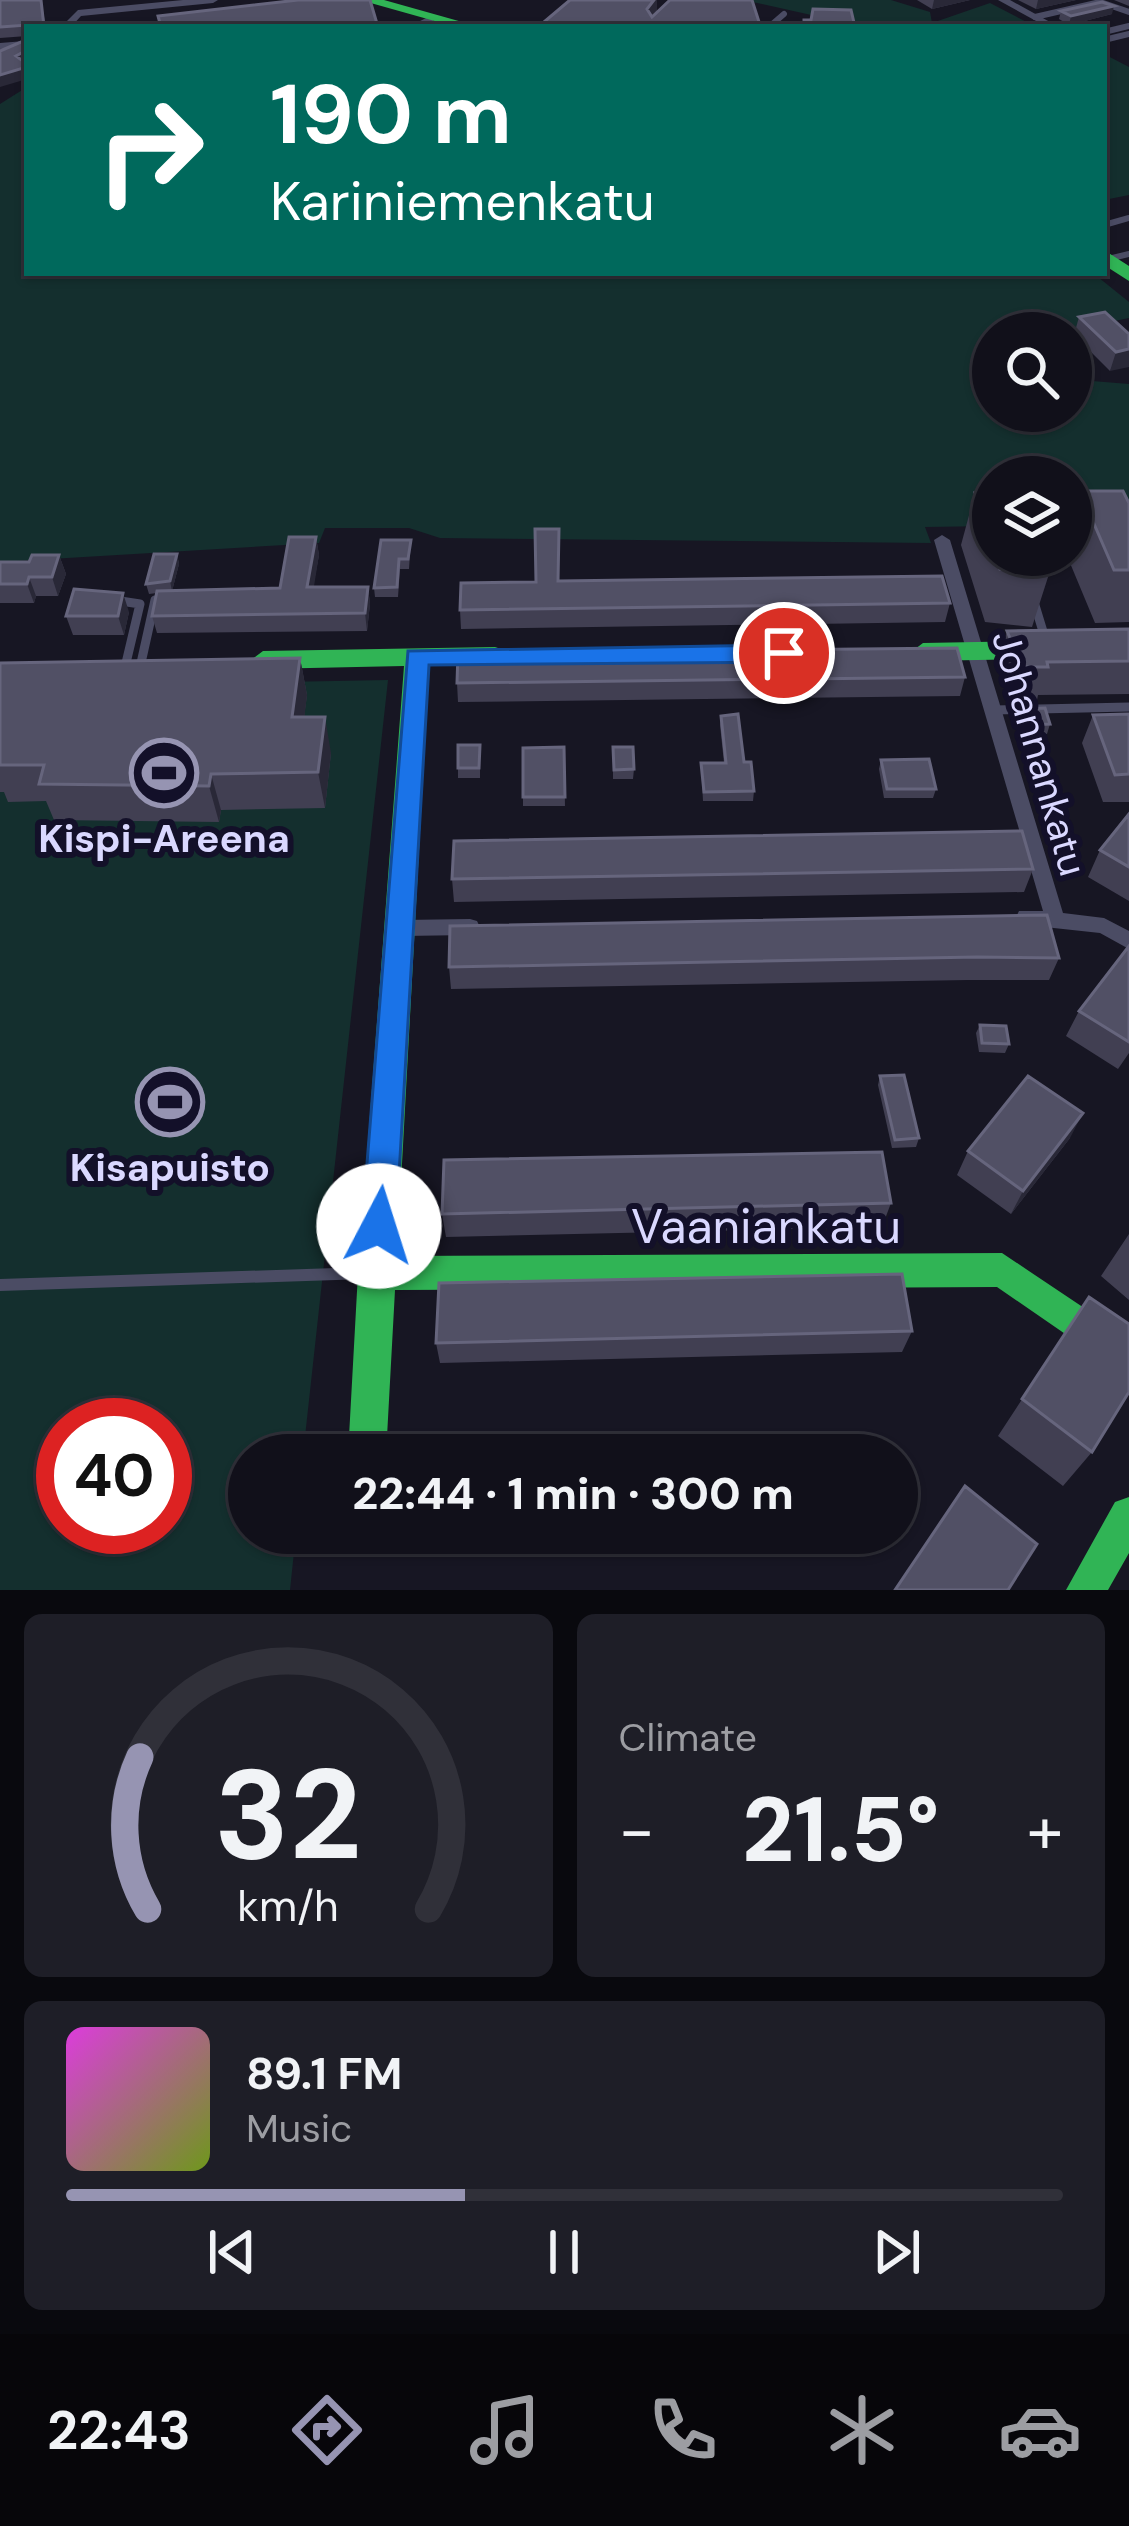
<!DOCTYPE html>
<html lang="en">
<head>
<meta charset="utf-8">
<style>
  body { margin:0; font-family:"DM Sans",sans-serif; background:#1e1e27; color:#f1f3f6; height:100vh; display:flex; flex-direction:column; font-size:45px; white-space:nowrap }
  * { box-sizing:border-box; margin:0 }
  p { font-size:39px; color:#9c9da2 }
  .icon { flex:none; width:66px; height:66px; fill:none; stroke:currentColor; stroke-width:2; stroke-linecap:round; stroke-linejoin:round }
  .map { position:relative; height:1590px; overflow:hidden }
  .details { display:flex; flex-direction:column; gap:24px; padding:24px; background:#09090e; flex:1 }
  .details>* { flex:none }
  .top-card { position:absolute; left:24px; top:24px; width:1083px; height:252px; border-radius:0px; box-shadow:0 3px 9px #0004,0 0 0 3px #303039; background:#00695c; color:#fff; overflow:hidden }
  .controls { position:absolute; left:972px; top:312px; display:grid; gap:24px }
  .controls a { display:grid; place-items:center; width:120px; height:120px; border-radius:50%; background:#11101a; box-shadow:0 3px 9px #0004,0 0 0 3px #303039; font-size:60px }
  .speed { position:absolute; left:36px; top:1398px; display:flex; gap:24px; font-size:60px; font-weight:700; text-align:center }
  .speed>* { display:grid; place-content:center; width:156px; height:156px; border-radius:50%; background:#11101a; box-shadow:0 3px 9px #0004,0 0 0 3px #303039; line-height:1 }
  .speed .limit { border:18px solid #d22; background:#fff; color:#111 }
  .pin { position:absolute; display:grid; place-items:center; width:102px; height:102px; color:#fff; margin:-51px; border:6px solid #fff; border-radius:50%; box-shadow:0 3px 12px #0007 }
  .me { position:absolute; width:132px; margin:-66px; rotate:5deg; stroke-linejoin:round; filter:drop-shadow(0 0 9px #0008) }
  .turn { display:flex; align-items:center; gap:42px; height:252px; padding:0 48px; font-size:54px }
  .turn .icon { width:156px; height:156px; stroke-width:2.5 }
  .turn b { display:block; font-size:84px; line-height:102px }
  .big { font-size:90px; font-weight:800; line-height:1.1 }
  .details .widget { flex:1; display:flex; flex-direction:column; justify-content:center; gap:18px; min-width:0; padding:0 42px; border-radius:18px; background:#1e1e27 }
  .details .dial { align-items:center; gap:0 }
  .dial svg { height:312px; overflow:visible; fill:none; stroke:#303039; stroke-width:7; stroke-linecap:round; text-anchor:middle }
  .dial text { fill:#f1f3f6; stroke:none }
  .song { display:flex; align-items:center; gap:36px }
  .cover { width:144px; height:144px; border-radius:18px; background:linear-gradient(135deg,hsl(300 70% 55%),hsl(80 70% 35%)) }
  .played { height:12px; border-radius:6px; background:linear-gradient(90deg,#9694b2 40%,#303039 40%) }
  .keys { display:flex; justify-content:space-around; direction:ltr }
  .heat { display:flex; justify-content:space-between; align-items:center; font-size:66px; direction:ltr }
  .details .tiles { flex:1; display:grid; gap:24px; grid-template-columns:1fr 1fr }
  .widget:last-child { grid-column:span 2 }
  .trip { position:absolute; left:228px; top:1434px; width:690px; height:120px; border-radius:60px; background:#11101a; box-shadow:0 3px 9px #0004,0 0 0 3px #303039; font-weight:800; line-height:120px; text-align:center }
  .dock { display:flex; height:192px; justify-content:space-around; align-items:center; background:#07060a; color:#9c9da2 }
  .dock .icon { width:84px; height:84px }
  .dock .on { color:#9694b2 }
  .dock b { font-size:54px; color:#f1f3f6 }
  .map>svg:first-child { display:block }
</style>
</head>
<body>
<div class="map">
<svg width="1129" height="1590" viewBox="0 0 1129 1590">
  <rect width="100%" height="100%" fill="#171623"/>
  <path fill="#142f2e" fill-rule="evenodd" d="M744,0h147l39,12 2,11 58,-20 46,24h-171z
    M1104,54l25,13v128l-25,5z
    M27,87v186h1066l36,29v16l-72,15h-64v78h78v-53l21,23 37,3v148h-58v-55h-78v49l-68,1 6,16 -491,-5 -31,-10h-84l-6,15 -319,19v-458z
    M388,680l-85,775h-54v78h47l-6,57h-290v-903zM63,1425h102v102h-102z"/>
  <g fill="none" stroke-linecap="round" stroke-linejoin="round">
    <path stroke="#4b4c64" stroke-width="6" d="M1035,17l65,-15 29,10
      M415,27l16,-8
      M769,27l15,-13
      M1104,32l25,-6
      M1104,40l25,-6
      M0,46l25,-2
      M1104,225l25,-7
      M1108,259l21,-5"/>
    <path stroke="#4b4c64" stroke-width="9" d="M114,600l26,4 -14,59
      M1034,602l11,36
      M141,663l14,-63h8
      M993,710l136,-3"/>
    <path stroke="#4b4c64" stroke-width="12" d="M0,1285l366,-12"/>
    <path fill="#4b4c64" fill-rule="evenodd" d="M183,0h35l-5,3 -132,13 -10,11h-10l17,-17z
      M998,0h12l49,27h-12z
      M942,535l8,5 113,373 41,5 25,13v18l-29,-16 -74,-8 -7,-2 -3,-6 3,-6h24l-109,-371z
      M470,919l7,2 3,6 -3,6 -7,2 -67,1 -7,-2 -3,-6 3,-6 7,-2z"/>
    <path fill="#30b455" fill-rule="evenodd" d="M360,0h24l96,27h-24z
      M1104,250l25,16v15l-25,-16z
      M1035,641l12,9 -12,9 -112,2 -12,-9 12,-9z
      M495,647l9,3 3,6 -3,6 -75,4 -32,590 605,-3 127,85v40l-132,-91 -602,3 -9,165h-38l10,-182 46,-607 -141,3 -12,-9 12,-9z
      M1129,1497v56l-21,37h-42l49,-88z"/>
  </g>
  <path fill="#413f52" d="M0,0h41l5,27h-19v9l-27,2z
    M917,0h53l-38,9z
    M1018,0h58l-40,9z
    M1114,0h15v6z
    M1061,11l51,3 -43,11 -10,-6z
    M1079,317l50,17 -19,37 -36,-36z
    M1071,491l58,12v119l-34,1 -25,-60h-25l4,11 -17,53 -47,-5 -24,-77 14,-52 18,-1v63h78z
    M316,537l3,18 -6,32h55l2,17 -3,27 -210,2 -5,-17 5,-23 -8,1 -3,-10 31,-30 2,10 -7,27 108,-3z
    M411,540l-2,29h-9l-2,28h-23l-1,-9z
    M59,555l7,19 -8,22h-22l-2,7h-34v-41h29z
    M558,581l392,22 -5,19 -484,7 -1,-19z
    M129,612l-5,23h-51l-7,-19z
    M1129,629v65l-91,1 -1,5 -26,1 -14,-36 10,-34z
    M300,658l7,37 -3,22 27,36 -6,55 -104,2 -2,12 -165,-2 -8,-19 -38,1 -4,-10h-4v-129z
    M965,677l-5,19 -502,6 -1,-19z
    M1019,709l31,15 -3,10h-26l-5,-16z
    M1129,714v88h-26l-21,-59 11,-28z
    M721,716l23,46 10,29 -1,10h-50l-2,-38h23l-4,-38z
    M480,745v33h-22v-10z
    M564,747l1,59h-42v-58z
    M613,747l21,22 -1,10h-20z
    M881,760l55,29 -3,9h-49l-5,-29z
    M1129,814v87l-41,-24 12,-27z
    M1033,869l-9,23 -570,10 -2,-23z
    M450,926l609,32 -10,22h-81l-517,9 -2,-22z
    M1129,946v107l-11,16 -52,-33 13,-25z
    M980,1025l29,19 -4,9 -26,-1 -3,-19z
    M880,1076l39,62 -3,9 -24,1 -14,-63z
    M1070,1138l-59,76 -54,-39 11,-24z
    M891,1203l-9,24 -436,10 -4,-23z
    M1129,1234v66l-28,-24z
    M439,1283l473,48 -10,21 -462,11 -4,-20z
    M1089,1297l3,155 -29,34 -65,-50z"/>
  <path fill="#292837" d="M654,0h3v13l-10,14v-18z
    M934,0h36l-38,9z
    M1038,0h38l-40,9z
    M1114,6l-2,8 -43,11 2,-9z
    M27,50v12l-8,5 -3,-11z
    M27,67v12l-27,8v-12z
    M1129,349v18l-19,4 6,-19z
    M316,537l3,18 -8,50 -4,-18z
    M177,554l2,10 -7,27 -2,-10z
    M59,555l7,19 -8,22 -6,-19z
    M29,577l7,19 -2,7 -7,-19z
    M368,587l2,17 -3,27 -2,-18z
    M123,593l6,19 -5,23 -6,-19z
    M300,658l7,37 -7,59 -8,-37z
    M325,717l6,36 -6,55 -7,-36z
    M211,774l10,36 -2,12 -10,-36z
    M1083,1113l-13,25 -59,76 12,-23z"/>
  <path fill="#515065" stroke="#66657d" stroke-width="3" d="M0,0h41l3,27h-17v-2l-27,2z
    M298,0h72l8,27h-217l-3,-11z
    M570,0h84l-7,9 5,8 18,-17h82l8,25 9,2h-231z
    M1102,2l12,4 -43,10 -10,-5z
    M813,9l38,1 4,17h-51v-7h7z
    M27,37v13l-11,6 11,8v3l-27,8v-24l26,-11z
    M1105,312l24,22v15l-13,3 -37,-35z
    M1071,491h52l6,12v67h-15l-26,-60h-17z
    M993,492v55l-18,-54z
    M535,529h24l-1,52 384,-5 8,27 -490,7 1,-27 75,-1z
    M289,537h27l-9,50h61l-3,26 -213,3 5,-25 123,-3z
    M381,540h30l-3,19h-9l-2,28 -23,1z
    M154,554h23l-7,27 -24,3z
    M32,555h27l-7,22h-23l-2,7h-27v-22h29z
    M996,555h46l7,19 -49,-5z
    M74,589l49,4 -5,23h-52z
    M1129,629v32l-82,1 1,5h-26l-15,-36z
    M957,648l8,29 -508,6 1,-30z
    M300,658l-8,59h33l-7,55 -107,2 -2,12 -170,-2 5,-19h-44v-102z
    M1045,708l5,16 -26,1 -5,-16z
    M738,714l6,48h7l3,29 -50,1 -3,-29h25l-5,-47z
    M1129,714v60l-14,1 -22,-60z
    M458,745h22l-1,23h-21z
    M564,747l1,50h-42v-49z
    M613,747h20l1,22 -20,1z
    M929,759l7,30h-49l-6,-29z
    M1129,814v53l-29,-17z
    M1022,831l11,38 -581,10 2,-38z
    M1047,915l12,43 -82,-1 -528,10 1,-41z
    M1129,946v96l-50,-31z
    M980,1025l26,1 3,18 -27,-1z
    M904,1075l15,63 -24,2 -15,-64z
    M1028,1076l55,37 -60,78 -55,-40z
    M882,1152l9,51 -449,11 2,-54z
    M902,1274l10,57 -476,12 3,-60z
    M1089,1297l40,27v68l-37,60 -70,-53z
    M965,1486l72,58 -29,46h-113z"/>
  <path fill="#1a73e8" stroke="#114b97" stroke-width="3" d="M784,645l12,8 -12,9 -355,3 -33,561 -5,12 -12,4 -12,-4 -5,-12 46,-575z"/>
  <defs>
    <symbol id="stadium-ring" viewBox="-11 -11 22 22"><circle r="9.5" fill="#131029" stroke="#9694b2" stroke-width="1.5"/><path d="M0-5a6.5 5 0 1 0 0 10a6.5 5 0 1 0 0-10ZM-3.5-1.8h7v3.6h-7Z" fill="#9694b2"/></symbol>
  </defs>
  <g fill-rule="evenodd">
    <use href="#stadium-ring" x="126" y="735" width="76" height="76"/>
    <use href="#stadium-ring" x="132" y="1064" width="76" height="76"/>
  </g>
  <g text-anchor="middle" stroke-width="12" stroke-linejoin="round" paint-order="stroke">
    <g font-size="39" fill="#dad8ff" stroke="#131029">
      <text transform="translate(1040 753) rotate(74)" y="14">Johannankatu</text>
    </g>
    <g font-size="39" font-weight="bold" fill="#dad8ff" stroke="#131029">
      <text x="164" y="852">Kispi-Areena</text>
      <text x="170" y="1181">Kisapuisto</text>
    </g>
    <g font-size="48" fill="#dad8ff" stroke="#131029">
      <text x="766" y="1243">Vaaniankatu</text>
    </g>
  </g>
</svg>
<div class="controls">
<a><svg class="icon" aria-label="search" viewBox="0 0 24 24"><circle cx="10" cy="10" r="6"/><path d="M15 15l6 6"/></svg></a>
<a><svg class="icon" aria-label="layers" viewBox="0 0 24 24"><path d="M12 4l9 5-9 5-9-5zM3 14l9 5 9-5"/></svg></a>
</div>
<div class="speed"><div class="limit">40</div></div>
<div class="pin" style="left:784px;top:653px;background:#d93025"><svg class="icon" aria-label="arrive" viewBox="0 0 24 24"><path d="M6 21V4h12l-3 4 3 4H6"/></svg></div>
<svg class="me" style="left:379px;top:1226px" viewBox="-20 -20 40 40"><circle r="19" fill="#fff"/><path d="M0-13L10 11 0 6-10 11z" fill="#1a73e8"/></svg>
<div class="trip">22:44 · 1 min · 300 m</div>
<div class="top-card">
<div class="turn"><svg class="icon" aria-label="right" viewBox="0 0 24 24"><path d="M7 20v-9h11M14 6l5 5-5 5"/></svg><div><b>190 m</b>Kariniemenkatu</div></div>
</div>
</div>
<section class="details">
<div class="tiles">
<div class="widget dial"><svg viewBox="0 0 100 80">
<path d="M14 69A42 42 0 1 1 86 69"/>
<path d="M14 69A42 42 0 0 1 12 30" stroke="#9694b2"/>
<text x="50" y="56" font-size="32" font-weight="700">32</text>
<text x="50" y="72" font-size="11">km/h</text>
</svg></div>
<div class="widget"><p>Climate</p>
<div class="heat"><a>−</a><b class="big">21.5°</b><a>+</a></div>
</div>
<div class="widget">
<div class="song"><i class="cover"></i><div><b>89.1 FM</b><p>Music</p></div></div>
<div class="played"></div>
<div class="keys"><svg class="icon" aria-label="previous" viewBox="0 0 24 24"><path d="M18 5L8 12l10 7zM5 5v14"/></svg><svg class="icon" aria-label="pause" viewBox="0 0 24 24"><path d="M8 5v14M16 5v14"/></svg><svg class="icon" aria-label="next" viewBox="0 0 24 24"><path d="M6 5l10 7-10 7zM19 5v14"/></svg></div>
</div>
</div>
</section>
<nav class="dock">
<b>22:43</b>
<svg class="icon on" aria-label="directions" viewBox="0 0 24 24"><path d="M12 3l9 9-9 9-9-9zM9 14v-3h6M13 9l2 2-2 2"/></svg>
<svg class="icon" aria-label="music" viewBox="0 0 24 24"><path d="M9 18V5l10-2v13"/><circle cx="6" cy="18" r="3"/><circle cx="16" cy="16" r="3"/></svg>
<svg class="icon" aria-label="phone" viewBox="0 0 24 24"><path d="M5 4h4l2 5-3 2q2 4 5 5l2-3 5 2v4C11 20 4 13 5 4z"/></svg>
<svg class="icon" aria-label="climate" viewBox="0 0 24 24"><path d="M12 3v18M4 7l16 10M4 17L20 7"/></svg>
<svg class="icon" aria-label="car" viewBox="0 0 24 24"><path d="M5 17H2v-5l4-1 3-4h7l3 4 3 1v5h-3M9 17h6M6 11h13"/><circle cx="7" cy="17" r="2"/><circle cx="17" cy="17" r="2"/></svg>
</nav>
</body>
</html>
